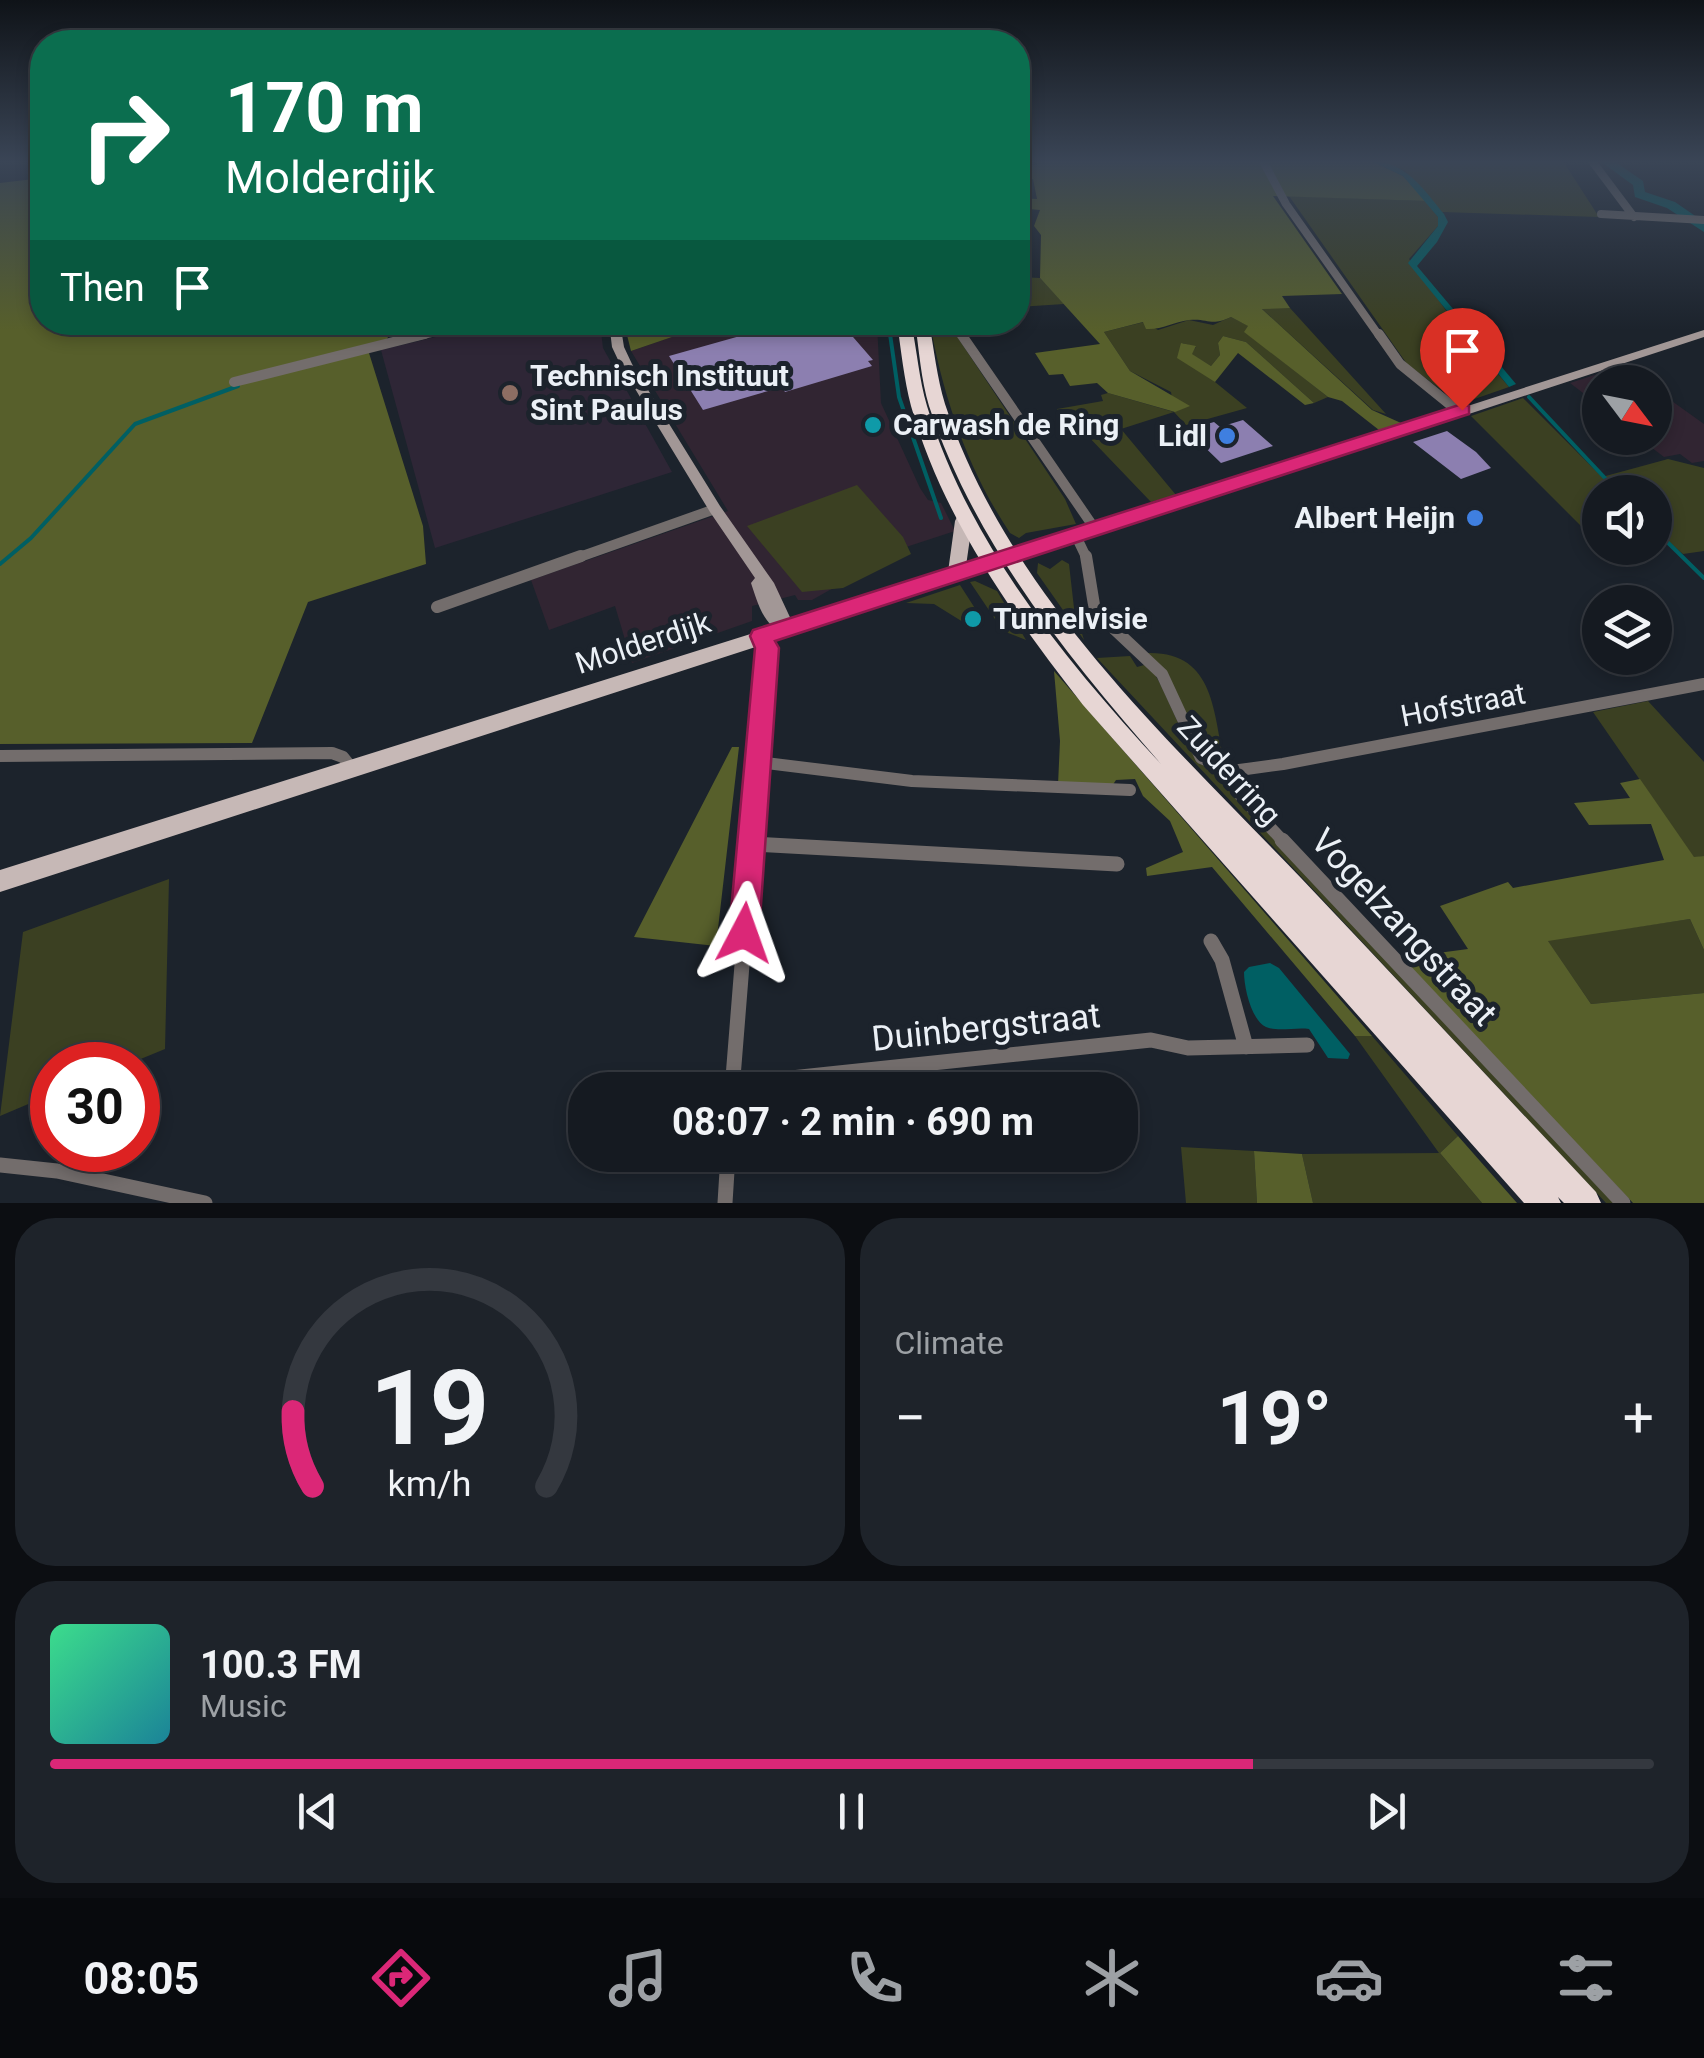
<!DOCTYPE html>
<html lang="en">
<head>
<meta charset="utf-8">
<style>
  body { margin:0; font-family:Roboto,sans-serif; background:#1e232a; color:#f1f3f6; height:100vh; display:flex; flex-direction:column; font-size:38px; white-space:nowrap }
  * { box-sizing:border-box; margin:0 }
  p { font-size:32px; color:#9da1a5 }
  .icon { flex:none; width:55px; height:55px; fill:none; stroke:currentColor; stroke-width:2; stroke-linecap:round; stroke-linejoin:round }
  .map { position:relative; height:1203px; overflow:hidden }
  .details { display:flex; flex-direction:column; gap:15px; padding:15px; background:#0c0e12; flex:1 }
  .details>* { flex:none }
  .guide { position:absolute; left:30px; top:30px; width:1000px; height:305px; border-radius:40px; box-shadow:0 5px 15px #0003,0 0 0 2px #34383f; background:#0b6e4f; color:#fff; overflow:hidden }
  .needle { width:65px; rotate:122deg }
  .tools { position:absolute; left:1582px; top:365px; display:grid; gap:20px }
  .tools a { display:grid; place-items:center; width:90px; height:90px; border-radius:50%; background:#151a21; box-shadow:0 5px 15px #0003,0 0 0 2px #34383f; font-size:50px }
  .speed { position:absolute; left:30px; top:1042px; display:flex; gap:20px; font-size:50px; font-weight:700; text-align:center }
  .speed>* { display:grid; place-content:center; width:130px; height:130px; border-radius:50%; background:#151a21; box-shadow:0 5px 15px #0003,0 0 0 2px #34383f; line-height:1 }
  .speed .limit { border:15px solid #d22; background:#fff; color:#111 }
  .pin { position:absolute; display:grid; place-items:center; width:85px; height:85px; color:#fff; margin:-102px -42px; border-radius:50% 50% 50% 0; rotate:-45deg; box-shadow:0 0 10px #0007 }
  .pin .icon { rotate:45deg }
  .me { position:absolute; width:110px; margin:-55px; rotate:4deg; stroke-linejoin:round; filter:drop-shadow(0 0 8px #0008) }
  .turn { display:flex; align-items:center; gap:35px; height:210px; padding:0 30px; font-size:45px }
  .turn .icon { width:130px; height:130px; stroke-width:2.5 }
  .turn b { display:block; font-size:70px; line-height:85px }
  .then { display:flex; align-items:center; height:95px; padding:0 30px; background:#0003; gap:20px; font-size:38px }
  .big { font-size:75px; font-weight:700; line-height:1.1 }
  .details .card { flex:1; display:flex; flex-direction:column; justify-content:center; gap:15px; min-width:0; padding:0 35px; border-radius:40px; background:#1e232a }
  .details .dial { align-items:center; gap:0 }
  .dial svg { height:260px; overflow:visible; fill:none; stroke:#34383f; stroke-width:7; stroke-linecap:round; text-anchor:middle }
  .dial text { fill:#f1f3f6; stroke:none }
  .song { display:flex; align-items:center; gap:30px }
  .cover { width:120px; height:120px; border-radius:15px; background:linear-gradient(135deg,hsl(150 70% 55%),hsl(190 70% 35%)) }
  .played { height:10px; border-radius:5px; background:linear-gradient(90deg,#db2777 75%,#34383f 75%) }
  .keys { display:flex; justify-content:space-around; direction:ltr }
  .heat { display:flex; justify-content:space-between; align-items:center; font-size:55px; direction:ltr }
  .details .tiles { flex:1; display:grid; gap:15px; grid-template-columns:1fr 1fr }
  .card:last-child { grid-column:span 2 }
  .trip { position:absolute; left:568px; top:1072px; width:570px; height:100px; border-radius:40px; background:#151a21; box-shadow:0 5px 15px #0003,0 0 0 2px #34383f; font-weight:700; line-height:100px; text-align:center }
  .dock { display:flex; height:160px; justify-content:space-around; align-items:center; background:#080a0d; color:#9da1a5 }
  .dock .icon { width:70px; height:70px }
  .dock .active { color:#db2777 }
  .dock b { font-size:45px; color:#f1f3f6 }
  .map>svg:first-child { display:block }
</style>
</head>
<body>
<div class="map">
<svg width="1704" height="1203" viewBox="0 0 1704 1203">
  <rect width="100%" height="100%" fill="#1c232c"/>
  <path fill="#312532" d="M713,323h164l4,80 39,85 8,12 13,3 14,28 -49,16 -94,53h-14l-3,-5 -43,11v15l-120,42 -17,-57 -66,24 -18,-50 197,-69 -97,-160z
    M1622,366l23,16h-45v24l-30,-23z
    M1655,389l49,35v37l-12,2 -12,-9 -16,3 -25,-19h16z"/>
  <path fill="#2e2636" d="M494,323h106l3,25 69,124 -237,76 -54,-198z"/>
  <path fill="#3b4022" d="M1382,161h181l36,56 -157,-5 -37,-41z
    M1289,196l137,5 12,16v9l-29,33 46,64 54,64 -49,17 -53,-40z
    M1018,277l22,1 24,26 -46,3z
    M1261,308h29l96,106 -13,-4z
    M1231,317l18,9 -4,6 83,65 -14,6 -68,-61 -23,-6 -5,7 2,12 -9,11 -20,-12 5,-7 -14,-4 33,39 32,26 -61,17 -12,-13 -53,17 55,66 -25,7 -67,-70 -12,1 -15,-24 46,-8 -2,-6 7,-2 66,19 -3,-20 -41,-21 -26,-39 40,-10 14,8 31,-10 24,5z
    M930,323h18l117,176 11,25 -50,9 -7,5 -9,-5c-42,-63 -67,-136 -80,-210z
    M1523,398l79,79 66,-18 36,9v83l-21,3 -28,-24v-38h-55v53l-129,-129z
    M857,485l46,52 8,17 -68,34 -41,4 -55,-66z
    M1062,560l7,4 5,44 10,32 -47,-67 1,-10 12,6z
    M975,581l22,10 29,49 -23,-9 -33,-49z
    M960,585l18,28 -15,9 -29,-18 -28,-1z
    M1147,653c69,-2 66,61 78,112l-19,-8z
    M1130,656l7,11 11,-3c23,30 35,90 66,108l403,431h-11l-509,-545z
    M1648,701l56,61v94l-10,2 -101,-146z
    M169,879l-4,170 -39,16h-74v29l-52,22 23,-184z
    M1690,919l14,31v43l-113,11 -44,-64z
    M1355,1036h17l86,100 -18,17 42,50h-169l-11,-49 137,-1z
    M1181,1147l73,4 3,52h-71z"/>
  <path fill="#575f2b" d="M1037,161h334l32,15 23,25 -153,-5 69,98 -60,2 8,12 -28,1 110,101 29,13 -22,7 -37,-29 -14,-4 -84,-65 4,-6 -17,-9c-21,10 -22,1 -42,3 -16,2 -27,10 -43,9l-3,-7 -39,10 26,39 60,35 -15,6 -67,-19 -11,-10 -27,3 -7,-12 -14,1 -14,-22 65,-9 -60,-66 1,-43 -7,-9 6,-16 -22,-2v-10l19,1 -4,-20h-15v-16l19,2z
    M42,178v144l356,1 -12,17 -17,13 54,173 3,38 -118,38 -56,141 -252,1v-561z
    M624,323v-1l89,1 -82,28z
    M1223,336l23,6 68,61 -9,2 -67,-52 -23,29 -38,-24 4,-15 15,3 -4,8 19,12 9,-11 -2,-12z
    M1054,671l318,365h-17l-143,-169 -65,9 -1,-8 37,-16 -13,-31 -27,-25 -8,-17 -19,1 -4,6 -54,-1 2,-44z
    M732,747h7l-23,199 -82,-9z
    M1640,779l54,78 10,-1v94l-14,-31 -142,22 43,63 113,-11v210h-71l-233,-245 68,-9 -28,-43 68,-24 5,6 151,-28 -13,-36 -62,1 -15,-22 56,-5 -10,-15z
    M1458,1136l59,67h-35l-42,-50z
    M1254,1151l48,3 11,49h-56z"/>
  <path fill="#005f63" d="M1371,161c35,0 53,29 73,53l4,8 -11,20 -20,24 99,118 -7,3 -101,-124 30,-37v-9l-35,-41z
    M1270,963l9,5 71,86 -2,5 -20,-1 -19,-29c-13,-2 -31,3 -43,-2 -15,-7 -22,-40 -22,-55l5,-5z"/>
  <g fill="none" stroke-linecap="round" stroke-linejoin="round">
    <path stroke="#005f63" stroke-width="2.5" d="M890,322v15"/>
    <path stroke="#005f63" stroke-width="4" d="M890,334l9,63 42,121
      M1529,397l89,95
      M1655,530l49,48
      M0,564l31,-26 104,-114 103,-38"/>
    <path fill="#005f63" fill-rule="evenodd" d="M1600,161h14l29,20 2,11 30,10 29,20v10l-37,-24 -32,-11 -2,-12z"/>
  </g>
  <path fill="#8c7fb0" d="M790,322h50l33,38 -5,1 4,5 -87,26 -3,-5 -79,23 -34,-54z
    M1243,420l30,26 -52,17 -34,-33 27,-8 6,5z
    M1447,431l29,21 15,16 -30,11 -48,-37z"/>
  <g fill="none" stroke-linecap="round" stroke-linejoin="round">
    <path stroke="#736d6c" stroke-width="8" d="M1263,161l23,43 94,133
      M1592,161l42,56
      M1601,214l103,6
      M953,322l10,15
      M414,337l65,-15"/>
    <path stroke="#736d6c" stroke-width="10" d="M961,334l134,195
      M1379,334l21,30 58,47
      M234,382l191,-48
      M1076,536l11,23
      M574,559l141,-50"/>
    <path stroke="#736d6c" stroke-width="12" d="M1086,556l9,55 67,63 39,84 31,13 51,-7 421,-80
      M437,607l144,-51
      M0,756l332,-3 11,4 8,10
      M758,762l154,19 218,9
      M1232,771l8,24 44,47
      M752,842l15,-194 -6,-12"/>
    <path stroke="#736d6c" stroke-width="15" d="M1282,840l341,363
      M751,844l366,20
      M1211,941l11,19 24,87
      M733,1084l418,-44 37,8 119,-3
      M732,1090l20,-250
      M0,1165l57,6 148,32
      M725,1203l3,-48"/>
    <path fill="#a29796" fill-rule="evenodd" d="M609,322h11l4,25 8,17 88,142 54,77 21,45 -3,4c-26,3 -34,-28 -41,-49l4,-5 -45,-66 -90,-148 -8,-17z
      M1704,330v7l-687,225h-10l-2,-4 2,-4z"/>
    <path fill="#c6b8b6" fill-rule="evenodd" d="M965,511l8,6 -7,49 46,-14 8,6 -2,4 -1018,330v-22l948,-298 7,-51 4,-8z"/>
    <path fill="#e7d6d4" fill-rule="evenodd" d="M897,322h14c6,28 8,57 16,84 42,138 138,254 234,358 -94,-108 -186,-220 -232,-358 -8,-26 -10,-56 -14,-84h14c5,27 8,56 16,82 63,190 221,333 356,474 99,104 196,209 295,314l5,11h-37l-6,-6 3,6h-37l-441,-498c-71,-91 -140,-186 -172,-299 -7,-27 -10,-56 -14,-84z"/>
  </g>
  <linearGradient id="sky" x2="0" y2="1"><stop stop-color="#0f1318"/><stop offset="0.49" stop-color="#3a4556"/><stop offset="1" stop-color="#3a4556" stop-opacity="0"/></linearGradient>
  <rect width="1704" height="330" fill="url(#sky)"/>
  <path fill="#db2777" stroke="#8e194d" stroke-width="2.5" d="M1462,404l7,2v8l-694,227 4,7 -20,285 -4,10 -11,5 -11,-5 -4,-10 26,-285 -5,-12 3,-6z"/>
  <circle fill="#8d6e63" stroke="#1c232c" stroke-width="4" cx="510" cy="393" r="10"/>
  <g fill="#0f9aa8" stroke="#1c232c" stroke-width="4">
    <circle cx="873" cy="425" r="10"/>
    <circle cx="973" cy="619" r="10"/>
  </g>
  <g fill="#3f7fe0" stroke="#1c232c" stroke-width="4">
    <circle cx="1227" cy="436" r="10"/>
    <circle cx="1475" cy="518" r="10"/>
  </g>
  <g text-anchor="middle" stroke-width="10" stroke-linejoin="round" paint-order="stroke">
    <g font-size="30" font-weight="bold" fill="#ebf0f6" stroke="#1c232c" text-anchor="start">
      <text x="530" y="386">Technisch Instituut<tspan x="530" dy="34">Sint Paulus</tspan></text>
      <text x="893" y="435">Carwash de Ring</text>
      <text x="1207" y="446" text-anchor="end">Lidl</text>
      <text x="1455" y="528" text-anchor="end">Albert Heijn</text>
      <text x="993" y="629">Tunnelvisie</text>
    </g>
    <g font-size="30" fill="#ebf0f6" stroke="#1c232c">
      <text transform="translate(643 643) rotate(-18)" y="10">Molderdijk</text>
      <text transform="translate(1463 705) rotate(-11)" y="10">Hofstraat</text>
      <text transform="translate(1229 771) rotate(47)" y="10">Zuiderring</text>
    </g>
    <g font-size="35" fill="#ebf0f6" stroke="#1c232c">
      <text transform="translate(1404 927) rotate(47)" y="12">Vogelzangstraat</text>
      <text transform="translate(986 1027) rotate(-6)" y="12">Duinbergstraat</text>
    </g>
  </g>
</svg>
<div class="tools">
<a><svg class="needle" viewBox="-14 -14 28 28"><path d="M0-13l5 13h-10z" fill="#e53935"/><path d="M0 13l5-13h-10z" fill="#9da1a5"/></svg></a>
<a><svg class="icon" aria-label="sound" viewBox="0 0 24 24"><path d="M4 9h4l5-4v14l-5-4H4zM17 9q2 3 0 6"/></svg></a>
<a><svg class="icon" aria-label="layers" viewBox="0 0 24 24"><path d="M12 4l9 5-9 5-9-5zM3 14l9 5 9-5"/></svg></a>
</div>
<div class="speed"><div class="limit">30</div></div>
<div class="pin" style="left:1462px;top:410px;background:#d93025"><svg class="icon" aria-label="arrive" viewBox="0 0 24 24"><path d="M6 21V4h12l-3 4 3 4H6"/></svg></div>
<svg class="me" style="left:744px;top:933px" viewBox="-20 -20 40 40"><path d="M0-17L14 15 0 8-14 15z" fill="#db2777" stroke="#fff" stroke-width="4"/></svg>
<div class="trip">08:07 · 2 min · 690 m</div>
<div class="guide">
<div class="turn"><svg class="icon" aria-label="right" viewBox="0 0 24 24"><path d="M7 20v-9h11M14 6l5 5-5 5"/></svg><div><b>170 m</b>Molderdijk</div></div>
<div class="then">Then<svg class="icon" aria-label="arrive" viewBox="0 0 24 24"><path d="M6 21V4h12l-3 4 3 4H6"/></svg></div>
</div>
</div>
<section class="details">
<div class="tiles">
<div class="card dial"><svg viewBox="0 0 100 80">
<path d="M14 69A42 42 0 1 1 86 69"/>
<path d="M14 69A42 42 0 0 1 8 46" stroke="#db2777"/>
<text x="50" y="56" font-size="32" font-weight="700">19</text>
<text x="50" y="72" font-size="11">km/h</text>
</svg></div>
<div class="card"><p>Climate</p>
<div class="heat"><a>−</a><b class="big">19°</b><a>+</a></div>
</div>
<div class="card">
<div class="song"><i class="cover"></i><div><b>100.3 FM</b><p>Music</p></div></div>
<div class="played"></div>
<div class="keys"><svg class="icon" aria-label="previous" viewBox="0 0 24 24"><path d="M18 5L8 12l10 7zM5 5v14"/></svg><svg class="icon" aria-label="pause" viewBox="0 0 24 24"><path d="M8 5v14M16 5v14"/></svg><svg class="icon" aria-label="next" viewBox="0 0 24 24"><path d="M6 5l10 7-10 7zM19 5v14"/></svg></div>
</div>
</div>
</section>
<nav class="dock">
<b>08:05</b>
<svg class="icon active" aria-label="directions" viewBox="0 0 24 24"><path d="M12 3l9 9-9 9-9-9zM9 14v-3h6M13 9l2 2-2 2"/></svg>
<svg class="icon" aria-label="music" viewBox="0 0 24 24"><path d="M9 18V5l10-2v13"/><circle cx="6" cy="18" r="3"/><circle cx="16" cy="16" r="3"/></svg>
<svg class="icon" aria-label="phone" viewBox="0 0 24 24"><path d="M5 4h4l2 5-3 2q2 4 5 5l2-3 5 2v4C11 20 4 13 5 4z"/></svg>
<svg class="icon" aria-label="climate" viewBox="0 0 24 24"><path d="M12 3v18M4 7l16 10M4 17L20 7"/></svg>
<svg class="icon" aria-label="car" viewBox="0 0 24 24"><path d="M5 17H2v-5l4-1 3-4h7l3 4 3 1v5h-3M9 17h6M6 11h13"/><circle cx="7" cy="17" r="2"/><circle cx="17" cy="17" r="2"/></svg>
<svg class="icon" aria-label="filters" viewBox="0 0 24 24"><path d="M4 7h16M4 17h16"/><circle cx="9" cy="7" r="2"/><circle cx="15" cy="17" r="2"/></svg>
</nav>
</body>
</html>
